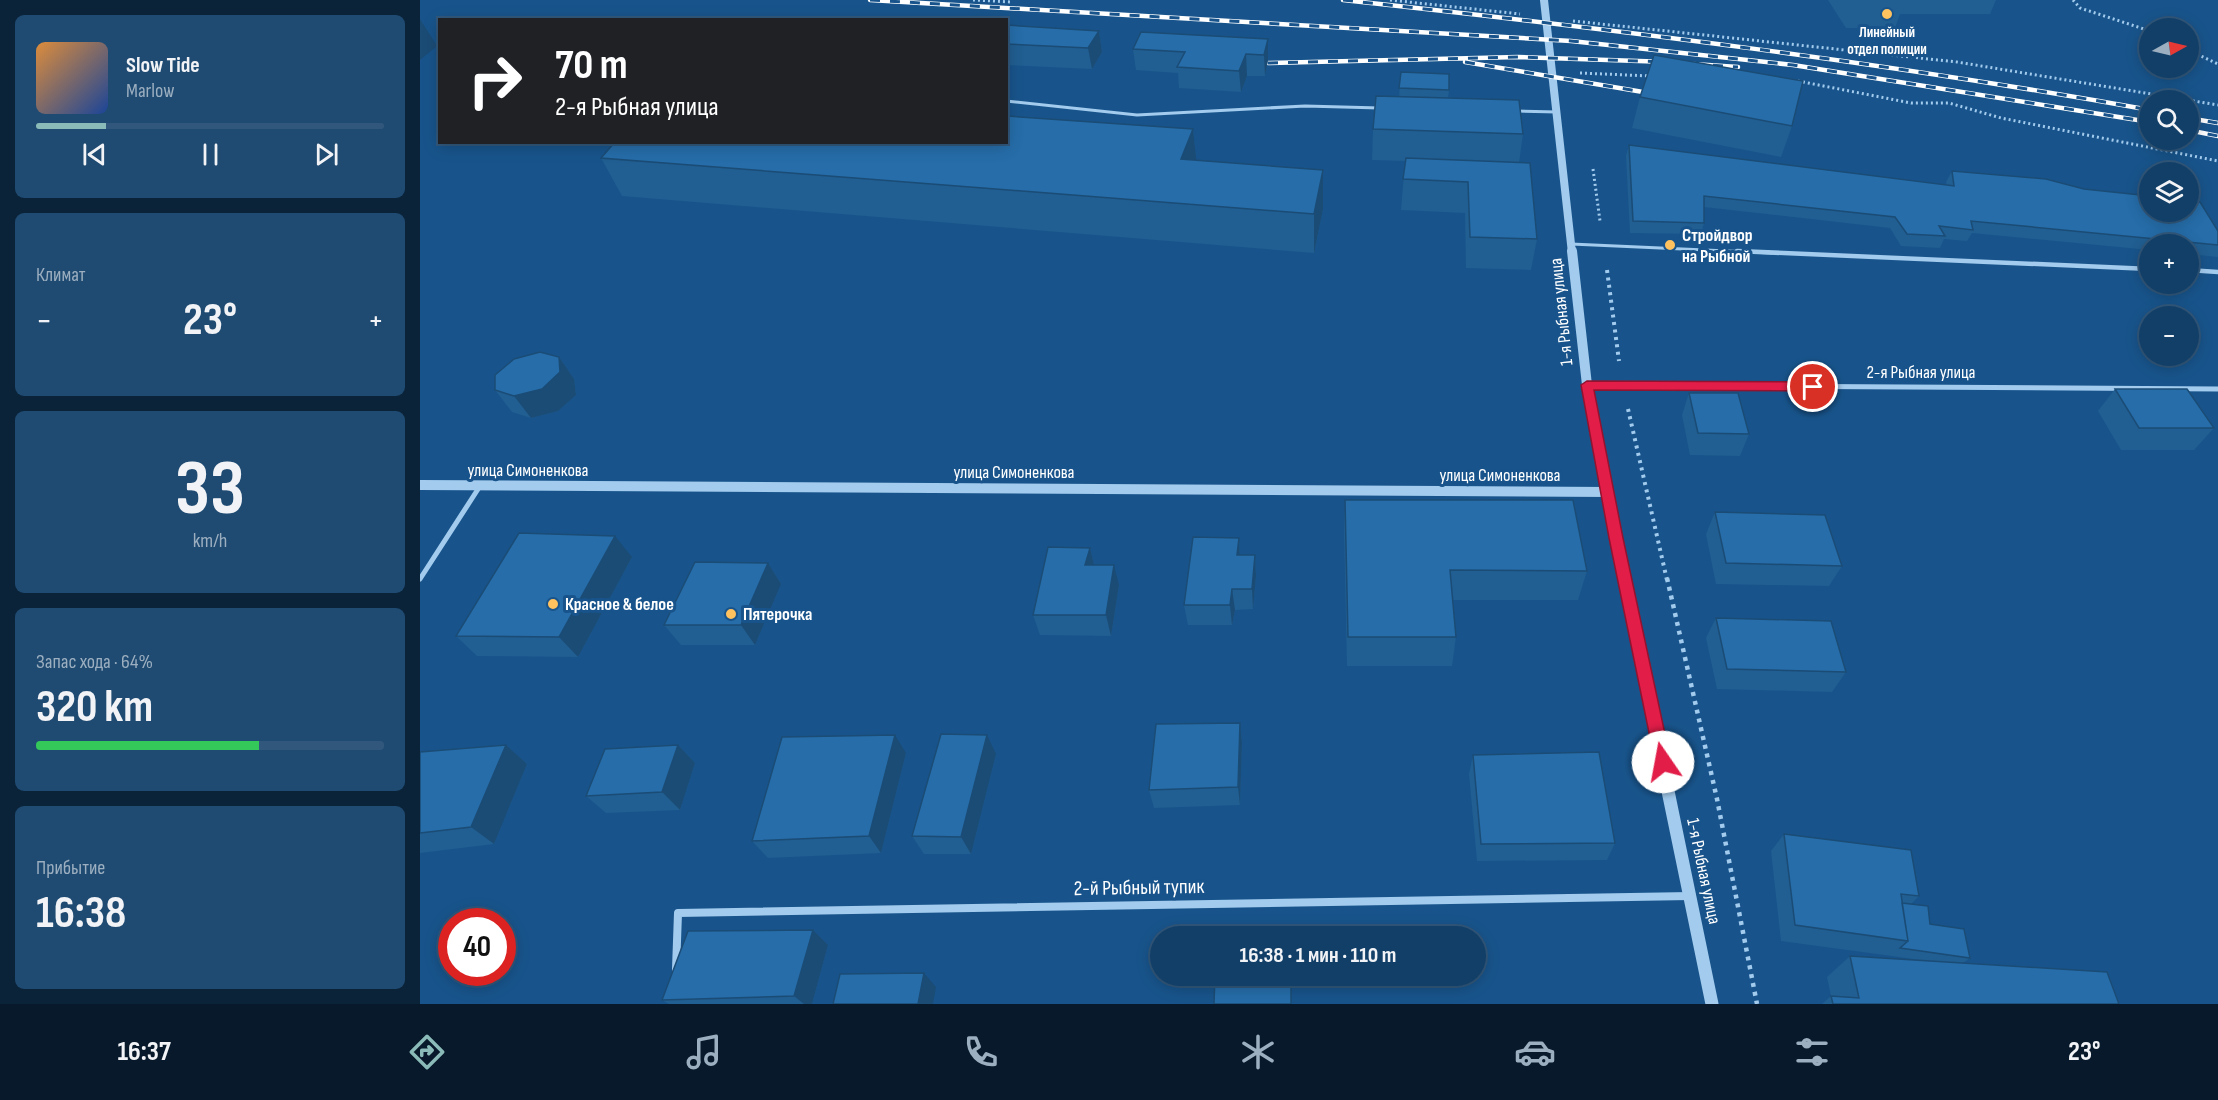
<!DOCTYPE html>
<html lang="ru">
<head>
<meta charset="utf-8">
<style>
  body { margin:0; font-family:"Sofia Sans Condensed",sans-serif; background:#1f4a71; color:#f1f3f6; height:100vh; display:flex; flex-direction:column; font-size:22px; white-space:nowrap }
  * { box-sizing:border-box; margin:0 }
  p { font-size:20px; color:#9cafc0 }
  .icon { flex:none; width:33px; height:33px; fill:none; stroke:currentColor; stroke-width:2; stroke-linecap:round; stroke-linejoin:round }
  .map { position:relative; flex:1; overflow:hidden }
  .side { display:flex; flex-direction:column; gap:15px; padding:15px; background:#0a2339; width:420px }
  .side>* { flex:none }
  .hud { position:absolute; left:18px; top:18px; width:570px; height:126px; border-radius:0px; box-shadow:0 3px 15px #0003,0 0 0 2px #31587c; background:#202124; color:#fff; overflow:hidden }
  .needle { width:39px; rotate:82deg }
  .fabs { position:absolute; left:1719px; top:18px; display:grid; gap:12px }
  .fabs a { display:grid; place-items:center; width:60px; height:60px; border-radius:50%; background:#123f68; box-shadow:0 3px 15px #0003,0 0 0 2px #31587c; font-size:30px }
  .speed { position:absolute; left:18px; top:908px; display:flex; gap:12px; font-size:30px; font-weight:700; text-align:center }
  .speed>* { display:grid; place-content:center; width:78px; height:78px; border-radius:50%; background:#123f68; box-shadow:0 3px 15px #0003,0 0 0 2px #31587c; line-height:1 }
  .speed .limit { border:9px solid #d22; background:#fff; color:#111 }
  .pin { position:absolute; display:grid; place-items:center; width:51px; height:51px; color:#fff; margin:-26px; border:3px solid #fff; border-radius:50%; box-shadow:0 2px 6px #0007 }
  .me { position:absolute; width:66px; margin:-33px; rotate:348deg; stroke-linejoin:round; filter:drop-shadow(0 0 4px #0008) }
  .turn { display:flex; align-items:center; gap:21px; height:126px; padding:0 18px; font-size:27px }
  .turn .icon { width:78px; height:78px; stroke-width:2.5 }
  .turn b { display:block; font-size:42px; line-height:51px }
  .big { font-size:45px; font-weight:700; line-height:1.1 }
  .side .card { flex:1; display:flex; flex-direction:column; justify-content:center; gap:9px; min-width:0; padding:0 21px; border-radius:9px; background:#1f4a71 }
  .side .dial { align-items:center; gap:0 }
  .dial b { font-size:78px; line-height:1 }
  .song { display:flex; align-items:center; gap:18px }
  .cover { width:72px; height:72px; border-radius:9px; background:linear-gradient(135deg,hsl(30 70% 55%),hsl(220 70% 35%)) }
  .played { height:6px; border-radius:3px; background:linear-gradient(90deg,#8bbbb9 20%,#31587c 20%) }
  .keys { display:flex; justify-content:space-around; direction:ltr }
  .heat { display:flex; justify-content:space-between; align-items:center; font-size:33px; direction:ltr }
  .charge { height:9px; border-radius:4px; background:linear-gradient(90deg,#34c759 64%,#31587c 0) }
  .trip { position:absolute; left:730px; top:926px; width:336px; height:60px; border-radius:30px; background:#123f68; box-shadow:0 3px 15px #0003,0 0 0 2px #31587c; font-weight:700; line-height:60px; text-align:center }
  .dock { display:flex; height:96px; justify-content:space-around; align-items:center; background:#07192a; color:#9cafc0 }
  .dock .icon { width:42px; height:42px }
  .dock .current { color:#8bbbb9 }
  .dock b { font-size:27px; color:#f1f3f6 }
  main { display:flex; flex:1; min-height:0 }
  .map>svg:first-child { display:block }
</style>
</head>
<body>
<main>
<section class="side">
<div class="card">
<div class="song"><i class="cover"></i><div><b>Slow Tide</b><p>Marlow</p></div></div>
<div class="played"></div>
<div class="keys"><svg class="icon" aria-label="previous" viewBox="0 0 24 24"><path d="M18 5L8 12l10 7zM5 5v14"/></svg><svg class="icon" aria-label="pause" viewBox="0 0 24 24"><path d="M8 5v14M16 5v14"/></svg><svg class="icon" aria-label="next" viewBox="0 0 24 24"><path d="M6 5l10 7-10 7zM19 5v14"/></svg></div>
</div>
<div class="card"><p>Климат</p>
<div class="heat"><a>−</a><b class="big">23°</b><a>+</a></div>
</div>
<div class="card dial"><b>33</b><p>km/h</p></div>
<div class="card"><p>Запас хода · 64%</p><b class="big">320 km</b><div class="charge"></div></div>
<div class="card"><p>Прибытие</p><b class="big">16:38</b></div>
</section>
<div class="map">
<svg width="1798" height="1004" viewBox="0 0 1798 1004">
  <rect width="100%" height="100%" fill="#18548b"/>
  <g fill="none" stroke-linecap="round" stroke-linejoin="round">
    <path stroke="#a2cbee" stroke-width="3" stroke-dasharray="2 3" stroke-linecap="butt" d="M553,0l39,2
      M970,0l130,14
      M1653,0l7,8 70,23
      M1153,21l384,41 261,43
      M1768,50l30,14
      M1160,73l70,3
      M1378,81l113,22h38l52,15 217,43
      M1173,169l7,52"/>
    <path stroke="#a2cbee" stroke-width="4" stroke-dasharray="3 4.5" stroke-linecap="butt" d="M1187,270l12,91
      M1208,409l39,171"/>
    <path stroke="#a2cbee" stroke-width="4.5" stroke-dasharray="4 5" stroke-linecap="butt" d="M1247,578l50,221 40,205"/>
    <path stroke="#a2cbee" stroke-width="3" d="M586,101l131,14 168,-9 75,2
      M1095,111l42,1
      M1151,244l201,9"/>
    <path stroke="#a2cbee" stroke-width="4.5" d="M1317,251l413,18
      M1768,270l30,2"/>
    <path stroke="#a2cbee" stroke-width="5" d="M1167,385l631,4
      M0,579l60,-93"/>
    <path stroke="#a2cbee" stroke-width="8" d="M256,969l2,-56 1013,-17"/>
    <path stroke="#a2cbee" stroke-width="8" d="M1124,0l28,253"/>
    <path stroke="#a2cbee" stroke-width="10" d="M1152,251l15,134 38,195
      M0,485l1189,7"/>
    <path stroke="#a2cbee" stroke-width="13" d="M1204,578l88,426"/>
    <defs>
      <path id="rail" d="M450,0l701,41 222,24 357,57
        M923,0c270,29 539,62 807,110
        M1045,62l178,30
        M848,63l250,-6 151,5
        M1273,64l45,3
        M1768,118l30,5
        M1768,130l30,6"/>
    </defs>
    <use href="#rail" stroke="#fff" stroke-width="4.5"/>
    <use href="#rail" stroke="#18548b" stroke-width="3" stroke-dasharray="10" stroke-linecap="butt"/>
  </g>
  <path fill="#215e91" d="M1408,0h168l-6,14h-90l-5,14h-49z
    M586,25l93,6 3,21 -10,17 -86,-4z
    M848,39v21l-3,16h-18l-6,16 -62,-4 -1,-15 -42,-3 -3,-21z
    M981,72l48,18 -1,8 75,36 -4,29 18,76 -6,31 -65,-2 -1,-55 -64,-3 4,-49 -33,-1 1,-31 26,-32z
    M1220,97l152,29 -11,31 -149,-29z
    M773,129l3,31 127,10v39l-9,44 -692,-57 -21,-38z
    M1209,145l318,40 -1,-3 6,-11 266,60v26l-30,-3v-10h-38v6l-178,-17 -5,8 -23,-2 -4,9 -39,-2 -11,-18 -186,-21v16l-3,11 -71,-1 -4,-77z
    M139,357l15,22 2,16 -18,16 -27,7 -19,-6 -17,-22z
    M1695,389l99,39 -20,22h-73l-23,-39z
    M1269,393l60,41 -9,22 -50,-1 -8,-40z
    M925,500l242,71 -9,29h-125l3,37 -4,29h-105l-3,-136z
    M1295,512l127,54 -13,20 -113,-2 -10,-50z
    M819,538l1,17h15l1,21 -3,33 -18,1 -3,15h-44l-4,-20z
    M670,548l4,17 25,20 -8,51 -71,-1 -7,-20z
    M212,557l-54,100 -101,-1 -21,-20z
    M348,563l13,21 -26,61h-74l-17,-20z
    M1296,618l130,54 -14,20 -115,-3 -11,-51z
    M820,723l2,19 -2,63 -86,3 -5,-18z
    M86,745l21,19 -33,80 -74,9v-101z
    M258,745l17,18 -15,47 -74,3 -20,-17z
    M486,753l-25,100 -113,5 -16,-17z
    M576,754l-25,100h-47l-12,-18z
    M1053,755l142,88 -8,17 -130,1 -8,-87z
    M1364,834l135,62 -8,8 19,20 40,34 -7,5 156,41h-297l9,-8 -4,-19 23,-21 71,4 -140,-19 -10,-90z
    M393,930l15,15 -16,59h-143l-7,-4z"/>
  <path fill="#1b4c76" d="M0,19l17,27 -17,14z
    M679,31l3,21 -10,17 -4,-21z
    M848,39v21l-3,16 -1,-21z
    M826,54l1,22 -6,16 -2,-21z
    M773,129l4,38 -16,-8z
    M903,170v39l-9,44v-39z
    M139,357l15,22 2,16 -18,16 -27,7 -17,-22z
    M195,536l17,21 -54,100 -19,-20z
    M819,538l1,22 -3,-5z
    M670,548l5,21 -10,-4z
    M835,555l1,21 -3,33 -1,-20z
    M348,563l13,21 -26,61 -14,-20z
    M694,565l5,20 -8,51 -5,-21z
    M812,589l3,21 -3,15 -2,-20z
    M820,723l2,19 -2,63 -2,-18z
    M475,735l11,18 -25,100 -12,-17z
    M567,735l9,19 -25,100 -10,-17z
    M86,745l21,19 -33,80 -23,-17z
    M258,745l17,18 -15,47 -18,-18z
    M393,930l15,15 -16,59h-8l-10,-8z
    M504,973l12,14 -3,17h-15z"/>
  <path fill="#266da9" stroke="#1b4c76" stroke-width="1.5" d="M586,25l93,6 -11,17 -82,-4z
    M721,32l127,7 -4,16 -18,-1 -7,17 -62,-4 8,-15 -52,-3z
    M1234,55l149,26 -11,45 -152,-29z
    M981,72l48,2v16l-50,-2z
    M956,96l143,4 4,34 -150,-5z
    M586,116l187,13 -12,30 142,11 -9,44 -713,-56 14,-16h391z
    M1209,145l325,41 -2,-15 94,8 38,10 66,7v16h38v-11l12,1 18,29v14l-247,-24 2,9 -34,-4 6,10 -38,-2 -12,-17 -191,-21v27l-71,-2z
    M986,158l124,5 7,76 -67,-2 -2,-55 -65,-3z
    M120,352l19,5 1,15 -18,17 -28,7 -19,-6v-15l19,-16z
    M1695,389h72l27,39h-75z
    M1269,393h49l11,41 -51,-1z
    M925,500h228l14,71 -137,-1 6,67h-108z
    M1295,512l110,3 17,51 -116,-3z
    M99,533l96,3 -56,101 -103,-1z
    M773,537l46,1 -2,17h18l-3,34h-20l-2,16h-46z
    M628,547l42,1 -5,17h29l-8,50h-73z
    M275,562l73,1 -27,62h-77z
    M1296,618l115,3 15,51 -119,-3z
    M820,723l-2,64 -89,3 7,-66z
    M521,734l46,1 -26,102 -49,-1z
    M475,735l-26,101 -117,5 30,-104z
    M86,745l-35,82 -51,6v-81z
    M258,745l-16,47 -76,4 19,-47z
    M1179,752l16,91 -134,1 -8,-89z
    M1364,834l127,16 8,46 -18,-2 7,47 -113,-16z
    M1482,903l26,3 2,18 34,5 6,29 -70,-10 8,-7z
    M870,928v8h-74v-7z
    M393,930l-19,66 -132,4 26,-69z
    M1430,956l257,16 12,32h-286l-2,-8 28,2z
    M504,973l-6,31h-85l7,-30z
    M795,975h76v29h-77z"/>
  <path fill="#e11d48" stroke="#92132f" stroke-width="1.5" d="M1167,381l226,1 6,5 -6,4 -219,-1 29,148 48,224 -2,5 -6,2 -5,-2 -3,-5 -46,-224 -28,-153z"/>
  <g fill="#ffc25f" stroke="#18548b" stroke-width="2">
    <circle cx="1467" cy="14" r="6"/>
    <circle cx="1250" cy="245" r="6"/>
    <circle cx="133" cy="604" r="6"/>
    <circle cx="311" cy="614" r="6"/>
  </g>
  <g text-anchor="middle" stroke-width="6" stroke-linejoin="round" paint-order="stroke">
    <g font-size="15" font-weight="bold" fill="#fff" stroke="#18548b">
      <text x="1467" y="37">Линейный<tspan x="1467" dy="17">отдел полиции</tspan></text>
    </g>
    <g font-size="18" font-weight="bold" fill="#fff" stroke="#18548b" text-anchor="start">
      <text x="1262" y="241">Стройдвор<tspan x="1262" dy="21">на Рыбной</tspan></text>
      <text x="145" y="610">Красное &amp; белое</text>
      <text x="323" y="620">Пятерочка</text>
    </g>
    <g font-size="18" fill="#fff" stroke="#18548b">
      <text transform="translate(1141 312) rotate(-96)" y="6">1-я Рыбная улица</text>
      <text x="1501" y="378">2-я Рыбная улица</text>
      <text x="108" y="476">улица Симоненкова</text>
      <text x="594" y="478">улица Симоненкова</text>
      <text x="1080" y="481">улица Симоненкова</text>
      <text transform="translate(1284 871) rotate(78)" y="6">1-я Рыбная улица</text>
    </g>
    <g font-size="21" fill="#fff" stroke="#18548b">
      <text transform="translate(719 887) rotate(-1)" y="7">2-й Рыбный тупик</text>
    </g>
  </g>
</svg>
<div class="fabs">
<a><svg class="needle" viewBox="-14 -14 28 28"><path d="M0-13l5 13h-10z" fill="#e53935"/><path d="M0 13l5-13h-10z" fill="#9cafc0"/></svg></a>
<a><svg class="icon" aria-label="search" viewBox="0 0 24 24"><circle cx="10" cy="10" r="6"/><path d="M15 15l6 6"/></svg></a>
<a><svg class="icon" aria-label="layers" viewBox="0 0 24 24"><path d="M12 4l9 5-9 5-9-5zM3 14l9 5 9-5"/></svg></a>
<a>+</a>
<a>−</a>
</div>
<div class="speed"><div class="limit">40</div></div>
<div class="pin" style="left:1393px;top:387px;background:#d93025"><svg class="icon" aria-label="arrive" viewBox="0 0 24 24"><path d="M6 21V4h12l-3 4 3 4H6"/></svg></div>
<svg class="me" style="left:1243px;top:762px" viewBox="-20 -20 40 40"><circle r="19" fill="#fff"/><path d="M0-13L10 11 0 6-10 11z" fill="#e11d48"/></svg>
<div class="trip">16:38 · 1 мин · 110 m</div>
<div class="hud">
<div class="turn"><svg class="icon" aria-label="right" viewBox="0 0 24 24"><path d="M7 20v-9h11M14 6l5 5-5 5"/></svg><div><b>70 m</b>2-я Рыбная улица</div></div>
</div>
</div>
</main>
<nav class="dock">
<b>16:37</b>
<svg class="icon current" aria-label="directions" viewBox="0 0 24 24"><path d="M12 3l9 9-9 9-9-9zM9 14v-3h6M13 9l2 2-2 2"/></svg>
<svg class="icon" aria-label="music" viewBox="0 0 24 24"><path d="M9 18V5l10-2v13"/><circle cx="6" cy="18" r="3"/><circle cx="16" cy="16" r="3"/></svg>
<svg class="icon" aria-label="phone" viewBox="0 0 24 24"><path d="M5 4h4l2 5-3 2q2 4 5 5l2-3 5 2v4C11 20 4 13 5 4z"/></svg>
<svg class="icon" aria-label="climate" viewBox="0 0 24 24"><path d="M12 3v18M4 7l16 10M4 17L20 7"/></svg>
<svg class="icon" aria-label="car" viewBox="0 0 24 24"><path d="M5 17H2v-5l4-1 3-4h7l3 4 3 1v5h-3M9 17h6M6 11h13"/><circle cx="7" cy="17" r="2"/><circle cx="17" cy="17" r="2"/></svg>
<svg class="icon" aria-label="filters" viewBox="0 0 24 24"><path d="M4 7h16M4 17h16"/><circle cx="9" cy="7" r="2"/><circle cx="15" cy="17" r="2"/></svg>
<b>23°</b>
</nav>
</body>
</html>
